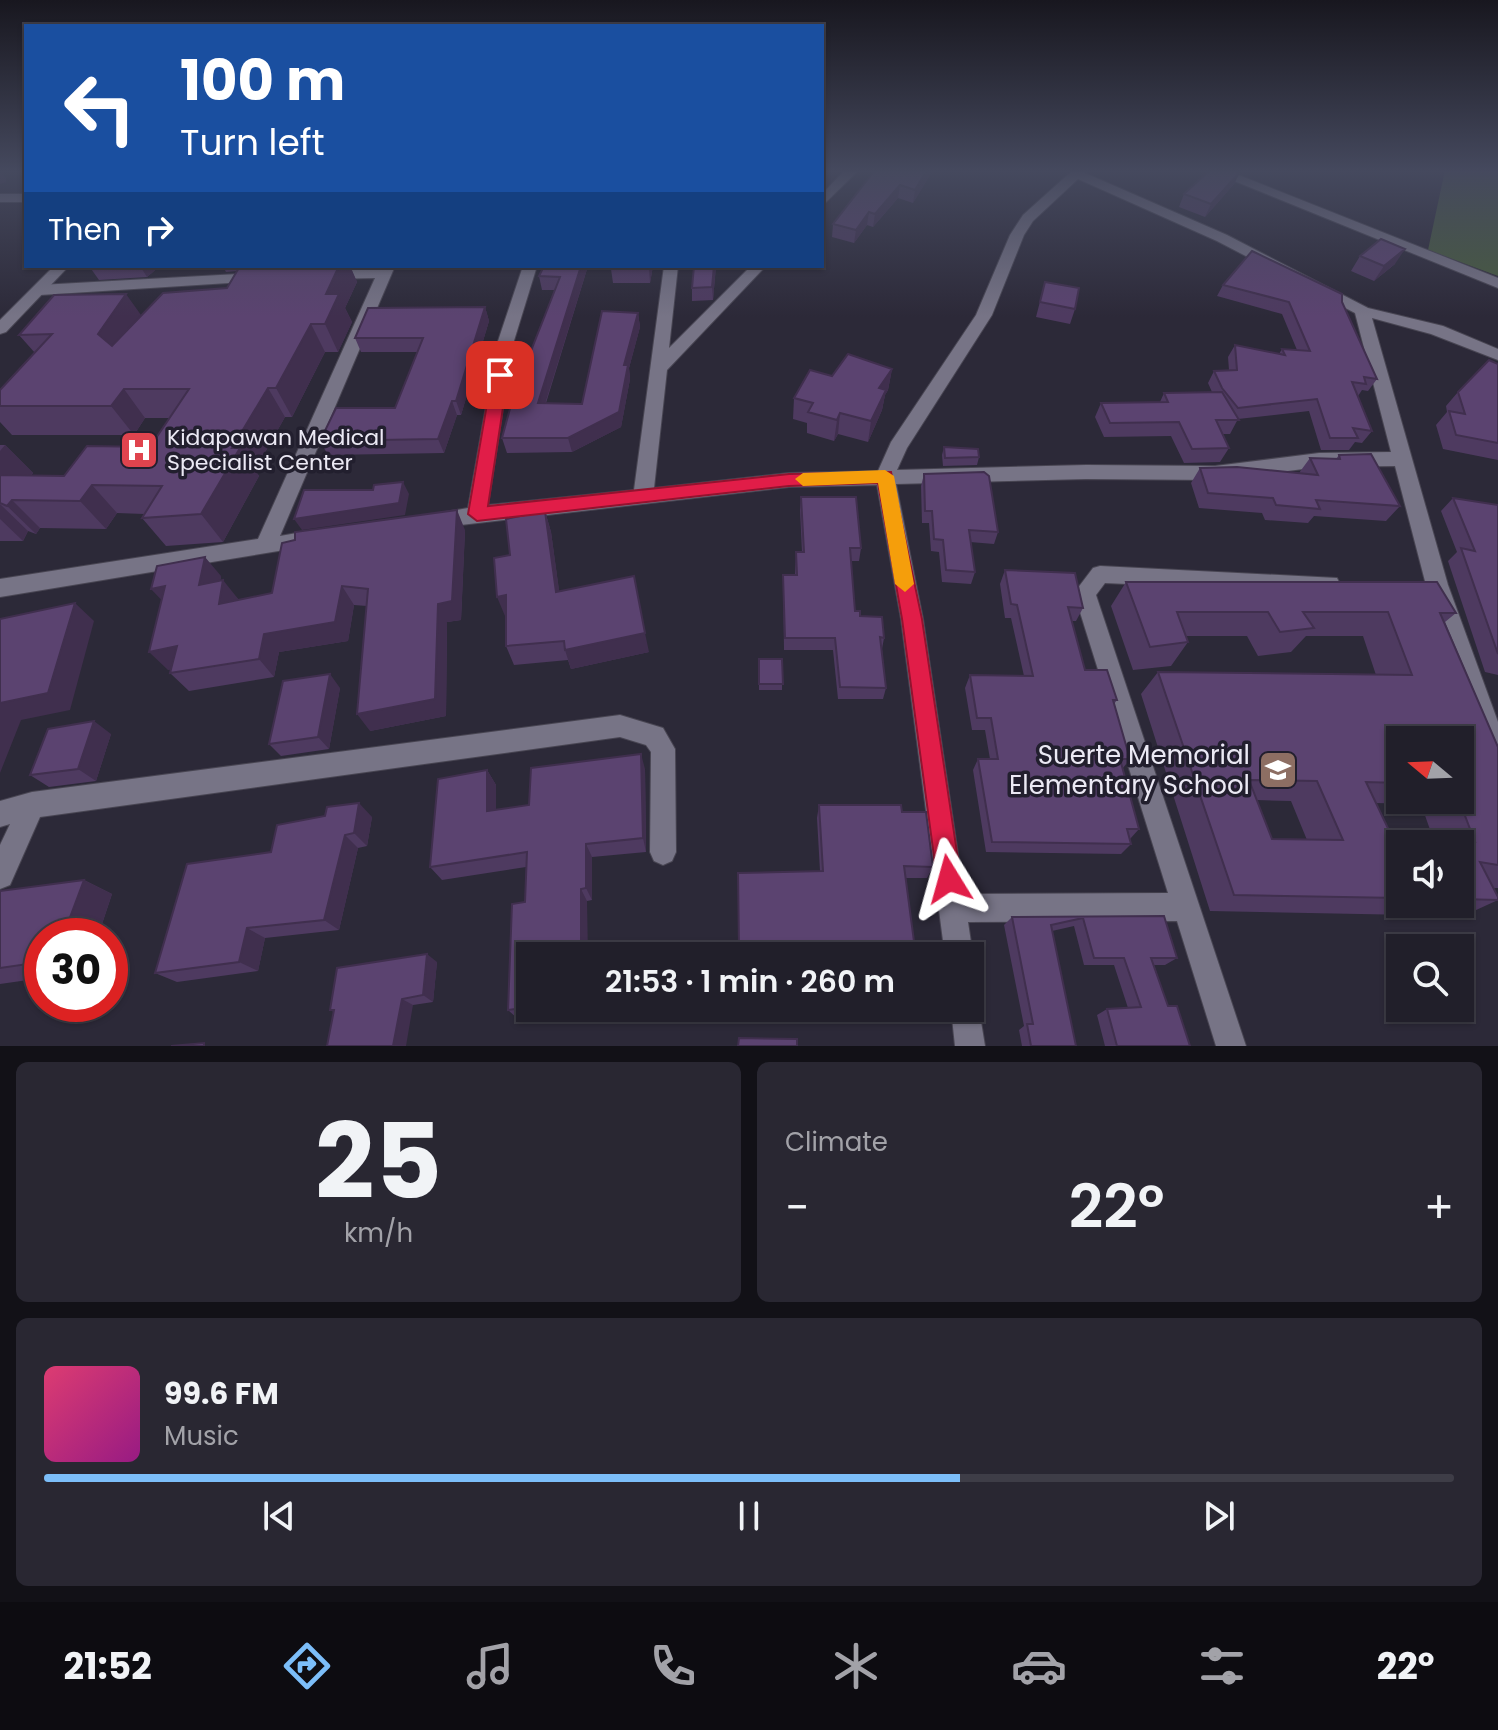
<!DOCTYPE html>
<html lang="en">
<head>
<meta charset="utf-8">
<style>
  body { margin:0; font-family:Poppins,sans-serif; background:#292732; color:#f1f3f6; height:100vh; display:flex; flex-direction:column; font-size:30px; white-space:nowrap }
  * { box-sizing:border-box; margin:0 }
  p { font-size:26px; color:#a2a2a8 }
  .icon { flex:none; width:44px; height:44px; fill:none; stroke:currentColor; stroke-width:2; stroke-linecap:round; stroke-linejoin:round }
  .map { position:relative; height:1046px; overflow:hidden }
  .side { display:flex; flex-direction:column; gap:16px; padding:16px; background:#121117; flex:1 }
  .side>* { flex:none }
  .banner { position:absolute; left:24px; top:24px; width:800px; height:244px; border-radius:0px; box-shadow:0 2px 6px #0004,0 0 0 2px #3e3d47; background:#1a4fa0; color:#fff; overflow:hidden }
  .needle { width:52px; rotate:289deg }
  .buttons { position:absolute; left:1386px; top:726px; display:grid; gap:16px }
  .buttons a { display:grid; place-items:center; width:88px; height:88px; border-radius:0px; background:#211f2a; box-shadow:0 2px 6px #0004,0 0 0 2px #3e3d47; font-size:40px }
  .speed { position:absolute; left:24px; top:918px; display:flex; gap:16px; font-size:40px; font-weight:700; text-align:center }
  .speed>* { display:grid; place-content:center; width:104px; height:104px; border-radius:50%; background:#211f2a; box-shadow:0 2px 6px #0004,0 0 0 2px #3e3d47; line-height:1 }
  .speed .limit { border:12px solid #d22; background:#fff; color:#111 }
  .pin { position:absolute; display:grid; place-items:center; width:68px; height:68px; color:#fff; margin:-34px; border-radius:16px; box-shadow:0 4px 12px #0006 }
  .me { position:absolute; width:88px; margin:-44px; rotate:352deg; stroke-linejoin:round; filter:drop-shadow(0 0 6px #0008) }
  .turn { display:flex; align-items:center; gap:28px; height:168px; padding:0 24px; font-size:36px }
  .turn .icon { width:104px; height:104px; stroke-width:2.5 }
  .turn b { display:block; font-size:56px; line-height:68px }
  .then { display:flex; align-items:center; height:76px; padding:0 24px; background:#0003; gap:16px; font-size:30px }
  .big { font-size:60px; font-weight:600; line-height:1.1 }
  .side .card { flex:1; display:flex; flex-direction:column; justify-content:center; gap:12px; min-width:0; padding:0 28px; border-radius:12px; background:#292732 }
  .side .dial { align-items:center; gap:0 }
  .dial b { font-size:104px; line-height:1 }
  .song { display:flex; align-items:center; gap:24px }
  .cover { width:96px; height:96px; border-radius:12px; background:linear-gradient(135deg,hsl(340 70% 55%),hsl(310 70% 35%)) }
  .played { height:8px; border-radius:4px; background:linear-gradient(90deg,#7cbef9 65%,#3e3d47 65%) }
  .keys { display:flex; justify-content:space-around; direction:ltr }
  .heat { display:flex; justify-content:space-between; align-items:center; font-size:44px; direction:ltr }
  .side .tiles { flex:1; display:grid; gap:16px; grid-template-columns:1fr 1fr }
  .card:last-child { grid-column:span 2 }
  .trip { position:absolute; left:516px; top:942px; width:468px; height:80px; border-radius:0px; background:#211f2a; box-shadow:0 2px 6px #0004,0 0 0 2px #3e3d47; font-weight:600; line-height:80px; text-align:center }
  .tabs { display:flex; height:128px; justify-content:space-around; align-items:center; background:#0d0c11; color:#a2a2a8 }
  .tabs .icon { width:56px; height:56px }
  .tabs .selected { color:#7cbef9 }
  .tabs b { font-size:36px; color:#f1f3f6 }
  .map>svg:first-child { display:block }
</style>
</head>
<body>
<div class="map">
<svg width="1498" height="1046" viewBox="0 0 1498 1046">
  <rect width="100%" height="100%" fill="#2c2938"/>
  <path fill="#485c3d" d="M1445,170h53v106l-70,-26z"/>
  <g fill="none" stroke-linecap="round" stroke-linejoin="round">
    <defs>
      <path id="minor" d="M845,170h14l-37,36v-12z
        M1073,170h14l-2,3 142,62 141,73 75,18 55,23v11l-67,-26 -59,-16 76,267 50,137v46l-9,-4 -3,-8 -60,-171 -31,-119 -76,1 -104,13 -129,-1 -190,5 27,135 41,275 204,-1 -94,-300 19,-25 7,-2 237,12 3,6 -3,6 -8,3 -224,-10 -9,12 150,451h-30l-39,-125 -209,1 5,34 -3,8v-8h-25l-44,-337 -24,-134 -88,2 -354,41 -7,-3 -3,-5 3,-5 40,-7 29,-164 26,-78h14l-24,78 -25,161 146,-15 30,-224h14l-9,82 82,-82h15l-99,104 -13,118 135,-15 89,-2 13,-29 85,-127 34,-80 13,-20zM1078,179l139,62 138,72 36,139 -72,1 -104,13 -129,-1 -189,5 10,-22 85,-133 32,-80 9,-14z
        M0,194h26v8h-26z
        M381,266h14l-115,270 28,-5 7,2 3,6 -3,6 -315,52v-18l258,-40 117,-261 -47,1 -7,-4 7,-4 51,-2z
        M256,273l8,5 -3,3 -221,14 -8,-5 8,-5z
        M620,715l43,13 12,21 1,103 -4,9 -9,4 -9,-4 -4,-9 1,-100 -5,-7 -26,-8 -580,80 -30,68 -10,4v-44l10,-21 -10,3v-26l32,-9z
        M970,995l7,2 8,49h-30l-4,-38h19z"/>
      <path id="tertiary" d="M1207,170h19l272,108v10z"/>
      <path id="secondary" d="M54,266h15l-63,66 -6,2v-14z"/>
    </defs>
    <use href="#minor" stroke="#484552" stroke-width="2"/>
    <use href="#tertiary" stroke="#484552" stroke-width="2"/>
    <use href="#secondary" stroke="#484552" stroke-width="2"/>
    <use href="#minor" fill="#777486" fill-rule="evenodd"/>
    <use href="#tertiary" fill="#777486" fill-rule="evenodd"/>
    <use href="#secondary" fill="#777486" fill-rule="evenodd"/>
  </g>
  <path fill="#4e3a60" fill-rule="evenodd" d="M875,170h58l-20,33 -15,-5 -25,29 -6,-2 -13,18 -22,-6 1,-13z
    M1240,172l-6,12 -29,33 -26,-10 5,-13z
    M1360,256l35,8 -21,17 -23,-10z
    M89,266h71l-13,11 -48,3z
    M223,266h127l7,16 -12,26 7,14 -14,30h-13l-33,65h-7l-30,53 4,6 -36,66 -57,4 -24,-28 2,-4 -27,-1 -11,16 -66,-1 -4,6 -8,-3 -5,10h-23v-96h5l28,28 -2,3h33l86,-29 20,-29h-25l-11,17h-122l-12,-13v-32l35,-37 -16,-18 122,-19 86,-28 10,-17 -11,1z
    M588,266l-42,137 36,1 56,-91 2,14 -11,41 1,11 -9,48 -49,25 -65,1 -5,-15 8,-30h-4l-4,-14 23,-28 30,-76h-13l-3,-14z
    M653,266l-3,17h-37l-2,-14z
    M694,266h22l-3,34 -21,1v-13z
    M1045,282l30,27 -5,15 -34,-7z
    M1223,285l119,17 35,77 -9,12 -6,-1 -4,6 14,35 -10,12 -7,-1 -6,8h-28l-12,-39 -71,8 -8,15h-8l7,14 -9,14 -36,1 -13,-27 -67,1 -9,-20 6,-14 59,-1 4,-9 48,-1 -4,-9 6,-12 15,-1 -1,-13 7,-12 44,9 3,-5 15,1 -15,-36 -65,-18z
    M485,307l4,14 -28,94h-4l-13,38 -116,2 -8,-14 75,-33 23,-56h-57l-6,-14z
    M1498,364v96l-55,-11 -7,-24 11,-13 -1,-6 12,-14z
    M892,369l-4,21 -3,5 -3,15 -14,32 -30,-8 -4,7 -27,-8v-10l-14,-4 1,-21 38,-22z
    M944,447l35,10 -2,8 -34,1 -1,-11z
    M1339,455l61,51 -14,15 -72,-5 -6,7 -43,-3 -3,-7 -63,-5 -8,-25 9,-15 99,5 11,-15 26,1z
    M924,474l74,58 -4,12 -24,-2 5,30 -4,12 -29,-2 -3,-30 -8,-1 -2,-28h-7l-1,-37z
    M801,497l60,51 -2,13h-8l4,50 29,27 -2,11 4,39 -3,11h-45l-5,-49h-49l-1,-75h12l1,-23h6l-2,-42z
    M1453,498l45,7v170l-13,-3 -37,-111 9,-9 -16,-41z
    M545,511l6,21 8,59 90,61 -78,17 -3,-9 -54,5 -8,-19v-30h-1l5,-61z
    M465,530l-4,90 -14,2 -1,94 -76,15 -3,-125 -13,-1 -6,36 -69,11 -5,25 -85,14 -19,-18 1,-4 -3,1 53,-94 -1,5 19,19 33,-7z
    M1005,570l78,38 -7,13h-4l13,49 32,30 -3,4 16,55 -7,9 16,61 -9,10 1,5 -10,10 -135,-2 -13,-82 5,-11h12l-5,-29h-13l-7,-42 5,-13 54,1 -13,-58h-6l-5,-34z
    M1126,582l330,31 -11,9 53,125v141h-5l5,9v3l-35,16 -253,-5 -69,-217 17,-22 218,3 -13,-39h-57l-15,16 -33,4 -11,-20h-61l2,6 -17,24 -38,4 -22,-64zM1400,740h60v60h-60zM1257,800l34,1 16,39 -35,-1zM1375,803l46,1 13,37h-40zM1400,844h60v60h-60z
    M759,659h23v31h-23z
    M340,688l-11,61 -48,7 -12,-12z
    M111,734l-15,47 -47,6 -19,-12z
    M645,769l1,83 -54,5v43l-5,1 -57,55v52h56l-68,11 -10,-9 17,-108 1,-35 -84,13 -12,-13 57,-97 9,15v25l33,-5z
    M819,805l83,7 31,55 -6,11h-21l9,71h-176l81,-78 -3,-53z
    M372,817l-5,29 -9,2 -19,82 -74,8 -7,33 -81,11 -22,-9 116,-121z
    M84,880l28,14 -14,42h-56v42l-42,6v-93z
    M1164,916l13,42 -12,7h-11l14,41 22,40h-85l-8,-31 10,-6 21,-1 -14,-43h-30l-10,-39 -22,5 24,115h-54l-3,-16 5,-4 -20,-101 8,-8z
    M437,962l-4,40 -20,3 -79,7 -4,-2z
    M794,1008h136l-5,5 -131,4z"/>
  <path fill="#402f4e" d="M0,170l6,8v4l-6,2z
    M927,170h6l-20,33 2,-13z
    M1240,172l-6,12 -29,33 6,-13z
    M900,185l-2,13 -25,29 2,-13z
    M869,212l-2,13 -13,18 2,-13z
    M1405,249l-10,15 -21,17 10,-15z
    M140,266h20l-13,11z
    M339,266h11l7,16 -12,26 7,14 -14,30 -13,-28 1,-30z
    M581,266h7l-47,151 -3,-14z
    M649,266h4l-3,17 -1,-14z
    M714,266h2l-3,34 -1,-13z
    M126,294l20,28 -27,41 -21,-29z
    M485,307l4,14 -28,94 -5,-14z
    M638,313l2,14 -11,41 1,11 -9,48 -49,25 -4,-14 56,-73z
    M311,324l14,28 -33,65 -16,-29z
    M892,369l-4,21 -3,5 -3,15 -14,32 3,-21 8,-33z
    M268,388l17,29 -30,53 4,6 -36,66 -22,-28 31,-66z
    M124,389l21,29 -11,17 -23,-29z
    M452,401l5,14 -13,38 -6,-14z
    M840,413l-2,21 -4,7 3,-21z
    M5,445l28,28 -25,30 -8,-8v-44z
    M403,482l6,12 -4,21 -103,15 -8,-11z
    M92,485l25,28 -11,16 -26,-28z
    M12,500l28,28 -4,6 -29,-28z
    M0,504l28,27 -5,10 -23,-22z
    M457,510l8,20 -4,90 -14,2 -1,94 -76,15 -13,-17 81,-110z
    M545,511l6,21 11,79 -6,-19z
    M205,557l16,19 -5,28 -17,-19z
    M223,580l16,20 -20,4z
    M165,586l4,22 -18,-19z
    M342,586l12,19 -6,36 -69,11 -5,25 -15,-18 5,-25z
    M506,595l8,19 -9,2 -8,-19z
    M75,603l19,18 -24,89 -49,10 -21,53v-70z
    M645,633l4,19 -78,17 -6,-19z
    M177,646l19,18 -28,6 -19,-18z
    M330,674l10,14 -11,61 -11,-12z
    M94,721l17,13 -15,47 -18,-12z
    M641,754l4,15 1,83 -3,-14z
    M487,770l9,15v40l-9,-14z
    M359,803l13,14 -5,29 -13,-13z
    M345,835l13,13 -19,82 -15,-10z
    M586,844l6,13v43l-6,-12z
    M84,880l28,14 -14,42h-35z
    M581,889l6,12 1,55h-7z
    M247,928l18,10 -7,33 -19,-9z
    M427,954l10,8 -4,40 -10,-7z
    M402,999l11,6 -7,41h-13z"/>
  <path fill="#5b4370" stroke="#402f4e" stroke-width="2" fill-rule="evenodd" d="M875,170h52l-12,20 -15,-5 -25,29 -6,-2 -13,18 -23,-6z
    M1210,170l30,2 -29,32 -27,-10z
    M1381,239l24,10 -21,17 -24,-10z
    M1252,251l90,43v8l35,77 -13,-2 2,7 -14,-2 20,49 -19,-3 5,10h-28l-13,-39 -79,9 -16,-20 -8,-17 23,-1 -2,-25 50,10 -3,-6 28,2 -21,-49 -66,-17z
    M240,266h99l-13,28h13l-14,30h-14l-35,64h-8l-36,60h8l-39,66 -59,4 20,-32 -70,-1 -12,16 -68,-1 -5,6 -7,-3v-28l64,1 23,-30 63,1 39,-58h-65l-13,17h-111v-16l52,-56 -33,1 35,-40 72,-1 -28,40 14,12 51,-53 64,-5z
    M544,266h37l-43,137 44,1 20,-93 36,2 -14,52h4l-9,47 -51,26h-66l12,-44h-12l7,-28h16l35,-89 -21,-1z
    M611,266h38v3h-38z
    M694,266h20l-2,21 -20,1z
    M1045,282l34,6 -4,21 -35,-7z
    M485,307l-29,94h-4l-14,38 -118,2 16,-33h59l28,-70h-68l13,-30z
    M848,354l44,15 -13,19 7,2 -15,31 -31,-8 -3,7 -29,-8 5,-9 -19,-5 16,-28 22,6z
    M1489,360l9,4v79l-42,-8 -7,-24 16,3 -7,-22z
    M1222,392l17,28h-23l13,28 -37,1 -13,-27 -69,1 -9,-20 67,-1 -4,-9z
    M944,447l34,2 1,8 -34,1z
    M1371,454l29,52 -84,-6 4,9 -44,-4 -3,-7 -65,-5 -8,-25 37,-1 81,8 -8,-17 30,1 -1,-4z
    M984,472l5,4 9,56 -29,-2 6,42 -29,-2 -3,-30 -9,-1 -2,-28h-7l-1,-37z
    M403,482l-4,21 -105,16 10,-29h69l1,-5z
    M801,497h55l5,51h-11l5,63h5v5l22,1 2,21 -4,-1 6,51 -46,-1 -5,-49h-50l-2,-63h14l-1,-23h8z
    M1453,498l45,7v149l-37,-106 14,3z
    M457,510l-5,91 -14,3 -3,95 -78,15 11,-125 -26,-3 -7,36 -71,12 -5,25 -89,14 7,-27 -28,6 16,-66 -14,3 6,-23 48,-9 -6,28 24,-5 -4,24 53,-11 10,-50 13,-3v-8z
    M545,511l11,81 78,-16 11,57 -80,17 -1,-9 -58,5v-51l-9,2 -3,-39 16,-3 -4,-36z
    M1005,570l70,3 8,35 -15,-1 17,63h22l10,30h-4l17,59h-10l19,70h-12l4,15 -139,-2 -14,-83h20l-7,-41h-14l-7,-43 63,1 -16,-71 -6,-1z
    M1126,582h311l19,31h-16l58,134v118l-18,-3 18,35v3l-38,-1v-55h-60v54l-166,-3 -76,-223 254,3 -24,-63h-85l11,16 -34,4 -12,-20h-91l11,30 -38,5zM1400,740h60v60h-1l16,42 -81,-1 -28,-59 34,1zM1249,780l68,1 26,59 -71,-1z
    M75,603l-27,90 -48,10v-84z
    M759,659h23l1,25h-24z
    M330,674l-12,63 -49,7 14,-63z
    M94,721l-16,48 -48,6 18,-46z
    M641,754l2,84 -57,6v44l-5,1v67h-51v51l-22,3 4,-106 13,-2 2,-50 -97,15 8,-88 49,-9v41l42,-6 2,-37z
    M359,803l-5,30 -9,2 -21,85 -77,8 -8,34 -84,11 32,-109 84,-12 6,-27 48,-9 2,-9z
    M819,805h82l1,7h24l7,55 -29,-1 11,83h8l1,7h-209v-7h24l-1,-76 85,-2z
    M84,880l-21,56h-21v26l-42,6v-77z
    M1164,916l13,42h-26l17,48h9l13,40h-73l-10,-37 34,-2 -17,-49h-30l-11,-40 -32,7 25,121h-45l-4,-22h6l-21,-107z
    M427,954l-4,41 -21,4 -9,47h-66l7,-36h-4l7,-42z
    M796,1008h53l-53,1z
    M739,1038l58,1v7h-59z
    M204,1043v3h-33z"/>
  <linearGradient id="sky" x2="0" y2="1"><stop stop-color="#18171f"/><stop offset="0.54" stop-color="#45495e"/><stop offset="1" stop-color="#45495e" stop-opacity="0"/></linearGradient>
  <rect width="1498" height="317" fill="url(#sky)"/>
  <path fill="#e11d48" stroke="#92132f" stroke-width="2" d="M500,370l8,5 -20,131 301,-32 102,-2 31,147 39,260 -3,9 -9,3 -9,-3 -3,-9 -35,-260 -24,-136 -89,3 -312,35 -9,-7 24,-139z"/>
  <path fill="#f59e0b" d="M885,470l9,6 20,108 -9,8 -10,-8 -17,-101 -75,3 -8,-7 8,-6z"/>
  <defs>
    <symbol id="hospital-square" viewBox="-11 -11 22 22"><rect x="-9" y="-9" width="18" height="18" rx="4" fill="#e0444e" stroke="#221f2e"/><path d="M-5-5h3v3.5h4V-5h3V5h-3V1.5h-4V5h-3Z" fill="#fff"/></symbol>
    <symbol id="school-square" viewBox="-11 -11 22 22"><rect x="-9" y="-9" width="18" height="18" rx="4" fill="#8d6e63" stroke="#221f2e"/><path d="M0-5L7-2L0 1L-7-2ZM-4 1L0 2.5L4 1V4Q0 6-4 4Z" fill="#fff"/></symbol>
  </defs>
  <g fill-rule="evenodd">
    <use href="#hospital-square" x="117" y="428" width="44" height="44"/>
    <use href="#school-square" x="1256" y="748" width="44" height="44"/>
  </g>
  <g text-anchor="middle" stroke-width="7" stroke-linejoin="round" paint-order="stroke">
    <g font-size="22" fill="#ebe9f4" stroke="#221f2e" text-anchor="start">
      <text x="167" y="445">Kidapawan Medical<tspan x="167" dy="25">Specialist Center</tspan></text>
    </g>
    <g font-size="26" fill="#ebe9f4" stroke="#221f2e" text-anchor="end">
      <text x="1250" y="764">Suerte Memorial<tspan x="1250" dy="30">Elementary School</tspan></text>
    </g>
  </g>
</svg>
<div class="buttons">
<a><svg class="needle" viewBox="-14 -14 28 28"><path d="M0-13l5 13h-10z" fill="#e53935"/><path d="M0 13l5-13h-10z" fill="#a2a2a8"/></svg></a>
<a><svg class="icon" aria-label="sound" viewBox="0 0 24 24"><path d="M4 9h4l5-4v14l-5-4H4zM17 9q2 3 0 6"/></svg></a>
<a><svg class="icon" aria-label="search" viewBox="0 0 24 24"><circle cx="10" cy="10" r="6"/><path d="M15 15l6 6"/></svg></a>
</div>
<div class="speed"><div class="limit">30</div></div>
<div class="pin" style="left:500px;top:375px;background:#d93025"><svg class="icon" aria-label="arrive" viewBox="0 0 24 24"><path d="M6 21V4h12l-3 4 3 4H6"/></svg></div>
<svg class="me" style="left:949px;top:879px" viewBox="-20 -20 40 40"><path d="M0-17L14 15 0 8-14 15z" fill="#e11d48" stroke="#fff" stroke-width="4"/></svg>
<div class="trip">21:53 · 1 min · 260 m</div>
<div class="banner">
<div class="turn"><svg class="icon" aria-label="left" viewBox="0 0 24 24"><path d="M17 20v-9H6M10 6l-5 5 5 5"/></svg><div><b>100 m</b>Turn left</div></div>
<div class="then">Then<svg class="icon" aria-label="right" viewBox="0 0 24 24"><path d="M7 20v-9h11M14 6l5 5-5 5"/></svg></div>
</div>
</div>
<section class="side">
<div class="tiles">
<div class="card dial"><b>25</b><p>km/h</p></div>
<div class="card"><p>Climate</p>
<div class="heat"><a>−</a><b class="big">22°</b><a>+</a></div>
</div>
<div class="card">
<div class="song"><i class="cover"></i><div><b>99.6 FM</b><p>Music</p></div></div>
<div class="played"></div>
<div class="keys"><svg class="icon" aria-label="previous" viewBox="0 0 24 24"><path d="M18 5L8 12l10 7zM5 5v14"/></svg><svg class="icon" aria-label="pause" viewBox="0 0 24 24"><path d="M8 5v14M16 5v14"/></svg><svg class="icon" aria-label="next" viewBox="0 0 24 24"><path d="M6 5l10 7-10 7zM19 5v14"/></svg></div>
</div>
</div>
</section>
<nav class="tabs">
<b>21:52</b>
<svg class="icon selected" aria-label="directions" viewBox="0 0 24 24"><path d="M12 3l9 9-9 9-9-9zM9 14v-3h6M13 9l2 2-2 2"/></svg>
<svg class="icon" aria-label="music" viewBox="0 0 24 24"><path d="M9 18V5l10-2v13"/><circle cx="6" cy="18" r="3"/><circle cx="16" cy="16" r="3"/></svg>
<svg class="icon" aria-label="phone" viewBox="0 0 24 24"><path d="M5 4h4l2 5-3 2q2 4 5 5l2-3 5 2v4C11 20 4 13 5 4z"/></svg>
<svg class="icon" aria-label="climate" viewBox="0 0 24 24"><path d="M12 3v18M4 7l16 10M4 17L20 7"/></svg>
<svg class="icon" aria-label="car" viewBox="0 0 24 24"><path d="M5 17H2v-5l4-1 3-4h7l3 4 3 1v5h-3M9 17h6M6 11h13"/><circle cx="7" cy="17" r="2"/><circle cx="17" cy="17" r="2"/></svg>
<svg class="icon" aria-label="filters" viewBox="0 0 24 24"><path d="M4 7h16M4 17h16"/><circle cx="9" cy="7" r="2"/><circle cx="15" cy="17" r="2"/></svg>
<b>22°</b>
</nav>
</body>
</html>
